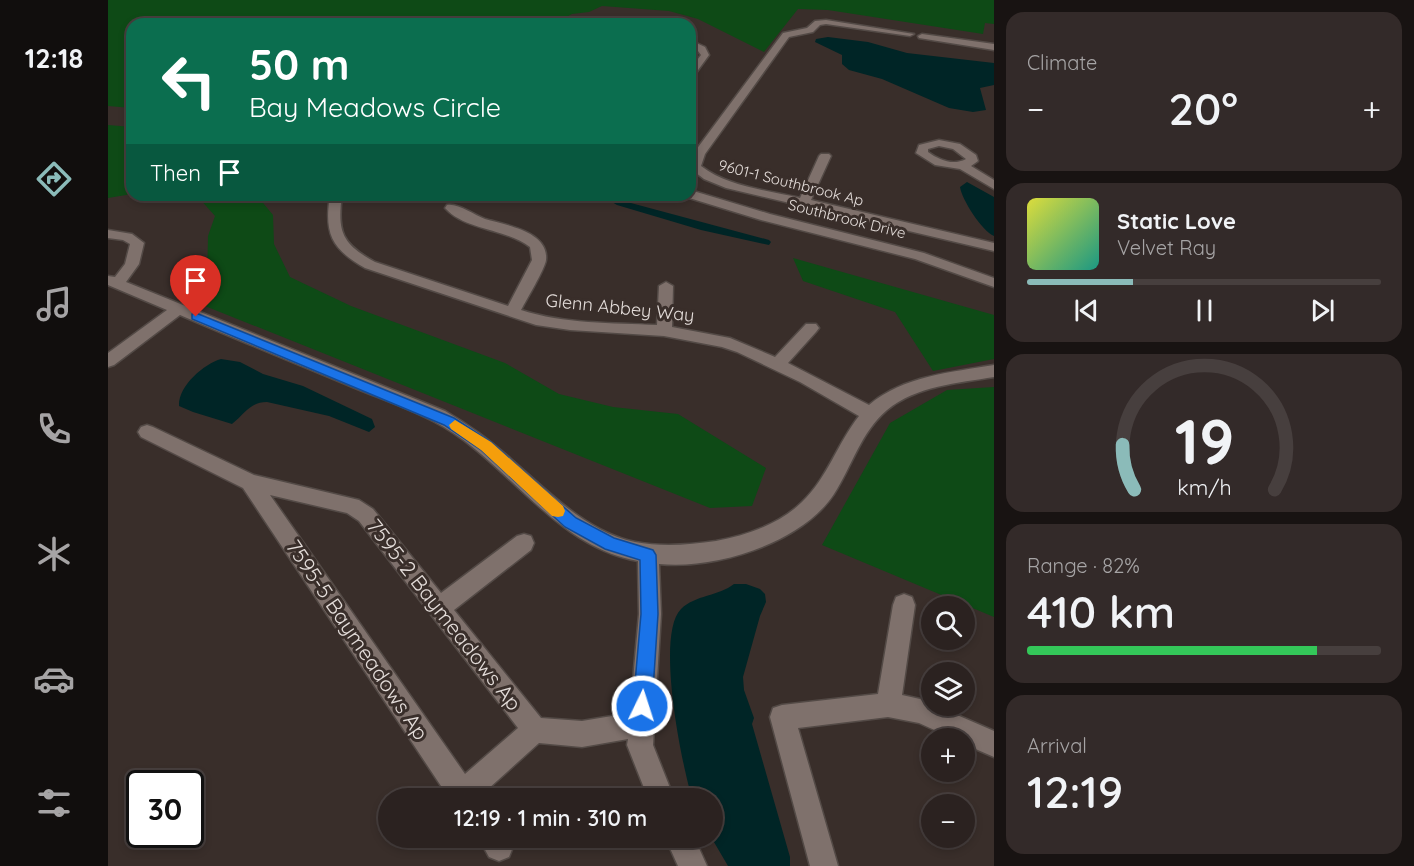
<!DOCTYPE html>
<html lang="en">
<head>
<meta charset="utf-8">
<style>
  body { margin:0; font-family:Quicksand,sans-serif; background:#332a29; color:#f1f3f6; height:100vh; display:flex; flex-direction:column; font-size:22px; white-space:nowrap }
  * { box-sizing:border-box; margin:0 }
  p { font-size:20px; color:#a6a4a5 }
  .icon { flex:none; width:33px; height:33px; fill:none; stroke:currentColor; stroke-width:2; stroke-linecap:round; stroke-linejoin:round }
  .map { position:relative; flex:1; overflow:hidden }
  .sheet { display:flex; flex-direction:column; gap:12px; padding:12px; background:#181312; width:420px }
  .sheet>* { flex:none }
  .hud { position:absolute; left:18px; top:18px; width:570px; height:183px; border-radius:18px; box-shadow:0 3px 9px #0003,0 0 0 2px #473f3e; background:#0b6e4f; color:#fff; overflow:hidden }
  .buttons { position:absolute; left:813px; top:596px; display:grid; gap:12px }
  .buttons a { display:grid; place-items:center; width:54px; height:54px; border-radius:50%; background:#2b2220; box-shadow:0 3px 9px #0003,0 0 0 2px #473f3e; font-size:30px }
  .speed { position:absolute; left:18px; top:770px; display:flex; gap:12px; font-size:30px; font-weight:700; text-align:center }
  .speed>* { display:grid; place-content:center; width:78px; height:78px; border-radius:50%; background:#2b2220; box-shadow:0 3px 9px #0003,0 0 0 2px #473f3e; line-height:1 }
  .speed .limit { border:3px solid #111; border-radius:9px; background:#fff; color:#111 }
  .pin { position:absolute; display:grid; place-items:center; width:51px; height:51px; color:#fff; margin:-62px -26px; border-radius:50% 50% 50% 0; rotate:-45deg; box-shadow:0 0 6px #0007 }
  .pin .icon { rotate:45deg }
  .me { position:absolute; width:66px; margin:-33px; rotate:4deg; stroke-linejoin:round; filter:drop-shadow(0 0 4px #0008) }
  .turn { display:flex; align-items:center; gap:21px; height:126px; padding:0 24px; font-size:27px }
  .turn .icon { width:78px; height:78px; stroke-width:2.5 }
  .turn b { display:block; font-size:42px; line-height:51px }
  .then { display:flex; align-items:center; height:57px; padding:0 24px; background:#0003; gap:12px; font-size:22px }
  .big { font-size:45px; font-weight:600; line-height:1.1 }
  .sheet .card { flex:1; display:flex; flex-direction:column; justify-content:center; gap:9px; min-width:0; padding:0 21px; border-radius:18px; background:#332a29 }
  .sheet .dial { align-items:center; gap:0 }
  .dial svg { height:156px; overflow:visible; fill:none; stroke:#473f3e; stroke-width:7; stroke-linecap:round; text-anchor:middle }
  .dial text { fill:#f1f3f6; stroke:none }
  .song { display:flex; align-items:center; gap:18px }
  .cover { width:72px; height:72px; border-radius:9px; background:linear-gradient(135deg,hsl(60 70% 55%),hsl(170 70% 35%)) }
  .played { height:6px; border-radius:3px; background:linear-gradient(90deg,#8bbbb9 30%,#473f3e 30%) }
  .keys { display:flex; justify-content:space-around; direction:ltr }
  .heat { display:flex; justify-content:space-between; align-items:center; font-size:33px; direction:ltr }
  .charge { height:9px; border-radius:4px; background:linear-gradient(90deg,#34c759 82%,#473f3e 0) }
  .trip { position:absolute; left:270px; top:788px; width:345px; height:60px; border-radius:30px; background:#2b2220; box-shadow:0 3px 9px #0003,0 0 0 2px #473f3e; font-weight:600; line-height:60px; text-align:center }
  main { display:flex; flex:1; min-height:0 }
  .tabs { display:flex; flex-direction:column; width:108px; justify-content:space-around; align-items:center; background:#110e0d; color:#a6a4a5 }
  .tabs .icon { width:42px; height:42px }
  .tabs .active { color:#8bbbb9 }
  .tabs b { font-size:27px; color:#f1f3f6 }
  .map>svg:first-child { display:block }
</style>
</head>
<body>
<main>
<nav class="tabs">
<b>12:18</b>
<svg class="icon active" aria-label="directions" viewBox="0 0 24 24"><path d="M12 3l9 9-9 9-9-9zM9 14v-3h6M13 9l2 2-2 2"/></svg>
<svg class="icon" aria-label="music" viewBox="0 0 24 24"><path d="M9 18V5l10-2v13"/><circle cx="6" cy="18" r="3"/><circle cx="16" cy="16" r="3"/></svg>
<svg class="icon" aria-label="phone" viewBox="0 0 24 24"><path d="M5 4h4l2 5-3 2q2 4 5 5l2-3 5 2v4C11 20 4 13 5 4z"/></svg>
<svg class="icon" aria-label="climate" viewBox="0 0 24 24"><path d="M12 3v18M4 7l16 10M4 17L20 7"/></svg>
<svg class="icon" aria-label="car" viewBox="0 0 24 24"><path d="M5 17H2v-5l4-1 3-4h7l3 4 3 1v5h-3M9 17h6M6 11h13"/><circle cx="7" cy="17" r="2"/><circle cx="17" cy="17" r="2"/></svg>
<svg class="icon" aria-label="filters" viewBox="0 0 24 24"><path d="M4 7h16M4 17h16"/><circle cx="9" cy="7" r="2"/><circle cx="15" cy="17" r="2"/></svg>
</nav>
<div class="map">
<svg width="886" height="866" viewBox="0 0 886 866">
  <rect width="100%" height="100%" fill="#392e2a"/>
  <path fill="#0e4a16" d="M0,0h886v24l-9,-1 -2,11 -155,-24 -30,-1 -34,43 -66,-33 -29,-8 -67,-5 -13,6 -17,2 -19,10h-421v84l-24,-2z
    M0,125l24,2v67l-24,4z
    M76,195h77l-2,3 14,17 1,29 16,33 61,29 154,57 54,31 54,13 65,7 88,54 -14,38 -42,2 -520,-208 17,-13 1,-51 7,-20 -17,-19z
    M685,258l201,57v44l-61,12 -38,-59 -92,-31z
    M886,387v230l-172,-72 68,-122 57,-33z"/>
  <path fill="#002526" d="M720,37l40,5 39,11 87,10v22l-14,3 6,22 -13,2 -24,-4 -67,-29 -33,-9 -7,-6v-9l-27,-13 1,-3z
    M859,182l27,15v39c-12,-5 -32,-36 -34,-49z
    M508,199l153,41 2,2 -2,3 -68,-15 -84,-25 -5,-3z
    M113,359l19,3 23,12 40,12 69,33 3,8 -6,5 -40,-16 -62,-14c-17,0 -22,12 -35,22l-39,-12 -14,-6c-1,-20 25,-42 42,-47z
    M626,584h12l14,5 5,5 1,8 -6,14 -17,61 1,13 10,28 -2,6 38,133v9h-62l-17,-29 1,-39h-20c-10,-33 -37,-163 -11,-189 14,-14 38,-13 53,-25z"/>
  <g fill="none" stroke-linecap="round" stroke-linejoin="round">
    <defs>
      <path id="minor" d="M718,20l88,14 -4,2 -84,-12 -6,1 -7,7 -24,5 -84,117 -4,12c27,21 66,24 99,32l19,-42 2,-2h8l2,2 -20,44 183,43v8l-268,-63 -22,-9 -13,-10 2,-15 90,-121 24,-5 8,-7z
        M814,34l72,10v6l-75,-12 -1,-2z
        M582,40l15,7 4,8 -16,22 -3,1v-9l11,-14 -3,-4 -8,-5z
        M831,140l21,4 16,11 2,6 -7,5 23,14v9l-34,-20 -25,-4 -19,-12 3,-8zM831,146l14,3 13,10c-13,7 -27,1 -38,-7v-3z
        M582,190l80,24 154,39 70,25v9l-79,-28 -154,-39 -75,-23 -1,-2h5z
        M222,195h12c-5,37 0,49 33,67l133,44 24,-46 -2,-13c-25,-19 -64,-16 -85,-39l2,-3c11,-2 27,10 38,14 20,6 64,12 61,41 -1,9 -20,40 -25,50 43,14 91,13 136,15l2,-39 7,-4 7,4 -1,41 58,11 45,19 31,-33h10l3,4 -3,4 -28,31 81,42c34,-29 83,-33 125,-40v12c-36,6 -78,9 -107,33 -26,22 -35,56 -53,84 -32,49 -119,76 -175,70l2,50 -8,131 21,53h-26l-21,-53 1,-6 -46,8 -43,-4 -61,55h-29l-206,-310 -102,-51 -3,-5 3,-5 6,-2 6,2 101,48 105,25 14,9 68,84 76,-57 7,-2 7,2 3,7 -3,7 -77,60 87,108 41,3 48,-8 9,-99 -1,-53c-86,-15 -132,-103 -205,-140 -27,-14 -57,-24 -85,-36 -56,-23 -112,-46 -168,-70l-66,50 -6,2v-14l59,-43 -59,-25v-9l7,1 10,-13 5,-20 -7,-4 -15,-2v-8l24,4 12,9 -5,21 -13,18 319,129c24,14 46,30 66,48 36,31 75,73 124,83 26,5 54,3 81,-1 29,-5 64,-17 86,-39 26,-25 35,-58 57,-86l-59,-34 -63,-30 -15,-5 -58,-11 -94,-6 -34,-5 -171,-57c-34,-19 -41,-35 -35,-73zM162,495l77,18 12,8 159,207 -53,46z
        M796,594l8,3 3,8 -13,90 18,4 74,32v26l-30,-13v-6h-12l-33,-15 -31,-6 -90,11 40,138h-28l-40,-149 3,-9 9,-3 96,-11 15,-89 3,-8z
        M370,837h31l4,10 -4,10 -10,4 -10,-4z
        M557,837h29l13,29h-29z"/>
    </defs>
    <use href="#minor" stroke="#534a46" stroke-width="3"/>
    <use href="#minor" fill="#7f716c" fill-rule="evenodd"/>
  </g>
  <path fill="#1a73e8" stroke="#114b97" stroke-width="1.5" d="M88,313l258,105 37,24 85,76 38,20 39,12 3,5 2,59 -6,92 -3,7 -7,3 -6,-3 -3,-7 8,-92 -1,-54 -35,-11 -40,-22 -84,-77 -37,-25 -252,-106v-5z"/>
  <path fill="#f59e0b" d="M347,420l36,22 72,64 2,5 -2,5 -5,1 -6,-1 -71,-66 -30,-21 -2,-4z"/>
  <g text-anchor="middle" stroke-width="6" stroke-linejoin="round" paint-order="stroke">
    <g font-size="15" fill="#e4ddda" stroke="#392e2a">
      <text transform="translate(683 183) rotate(14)" y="5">9601-1 Southbrook Ap</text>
      <text transform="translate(739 219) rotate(14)" y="5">Southbrook Drive</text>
    </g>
    <g font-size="18" fill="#e4ddda" stroke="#392e2a">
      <text transform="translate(512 308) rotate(6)" y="6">Glenn Abbey Way</text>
    </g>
    <g font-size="21" fill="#e4ddda" stroke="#392e2a">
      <text transform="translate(336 615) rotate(52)" y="7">7595-2 Baymeadows Ap</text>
      <text transform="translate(249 640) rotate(56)" y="7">7595-5 Baymeadows Ap</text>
    </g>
  </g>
</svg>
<div class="buttons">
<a><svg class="icon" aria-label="search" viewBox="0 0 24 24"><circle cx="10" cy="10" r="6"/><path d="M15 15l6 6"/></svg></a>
<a><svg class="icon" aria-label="layers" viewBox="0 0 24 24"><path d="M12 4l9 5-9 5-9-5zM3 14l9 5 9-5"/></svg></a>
<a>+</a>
<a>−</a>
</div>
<div class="speed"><div class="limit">30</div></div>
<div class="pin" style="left:88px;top:317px;background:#d93025"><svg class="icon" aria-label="arrive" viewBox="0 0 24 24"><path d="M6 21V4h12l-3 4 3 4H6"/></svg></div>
<svg class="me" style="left:534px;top:706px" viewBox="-20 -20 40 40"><circle r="17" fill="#1a73e8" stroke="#fff" stroke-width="3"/><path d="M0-11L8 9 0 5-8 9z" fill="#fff"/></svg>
<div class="trip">12:19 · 1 min · 310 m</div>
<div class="hud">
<div class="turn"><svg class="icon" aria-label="left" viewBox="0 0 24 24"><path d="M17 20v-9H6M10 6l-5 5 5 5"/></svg><div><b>50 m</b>Bay Meadows Circle</div></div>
<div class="then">Then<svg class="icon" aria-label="arrive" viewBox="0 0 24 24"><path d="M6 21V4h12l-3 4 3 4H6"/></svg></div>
</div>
</div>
<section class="sheet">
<div class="card"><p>Climate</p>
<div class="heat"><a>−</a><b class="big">20°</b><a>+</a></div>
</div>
<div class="card">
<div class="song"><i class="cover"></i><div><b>Static Love</b><p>Velvet Ray</p></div></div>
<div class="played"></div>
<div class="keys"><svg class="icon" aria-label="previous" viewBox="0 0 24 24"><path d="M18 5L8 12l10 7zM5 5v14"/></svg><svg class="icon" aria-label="pause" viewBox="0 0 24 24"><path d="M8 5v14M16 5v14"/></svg><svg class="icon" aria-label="next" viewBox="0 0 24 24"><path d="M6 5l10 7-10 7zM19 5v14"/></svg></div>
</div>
<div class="card dial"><svg viewBox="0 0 100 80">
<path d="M14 69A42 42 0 1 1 86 69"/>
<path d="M14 69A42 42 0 0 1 8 46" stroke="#8bbbb9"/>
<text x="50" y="56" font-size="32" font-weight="700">19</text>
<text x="50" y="72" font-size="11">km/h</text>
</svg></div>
<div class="card"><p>Range · 82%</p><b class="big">410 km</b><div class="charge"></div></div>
<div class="card"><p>Arrival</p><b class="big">12:19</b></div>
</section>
</main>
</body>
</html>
